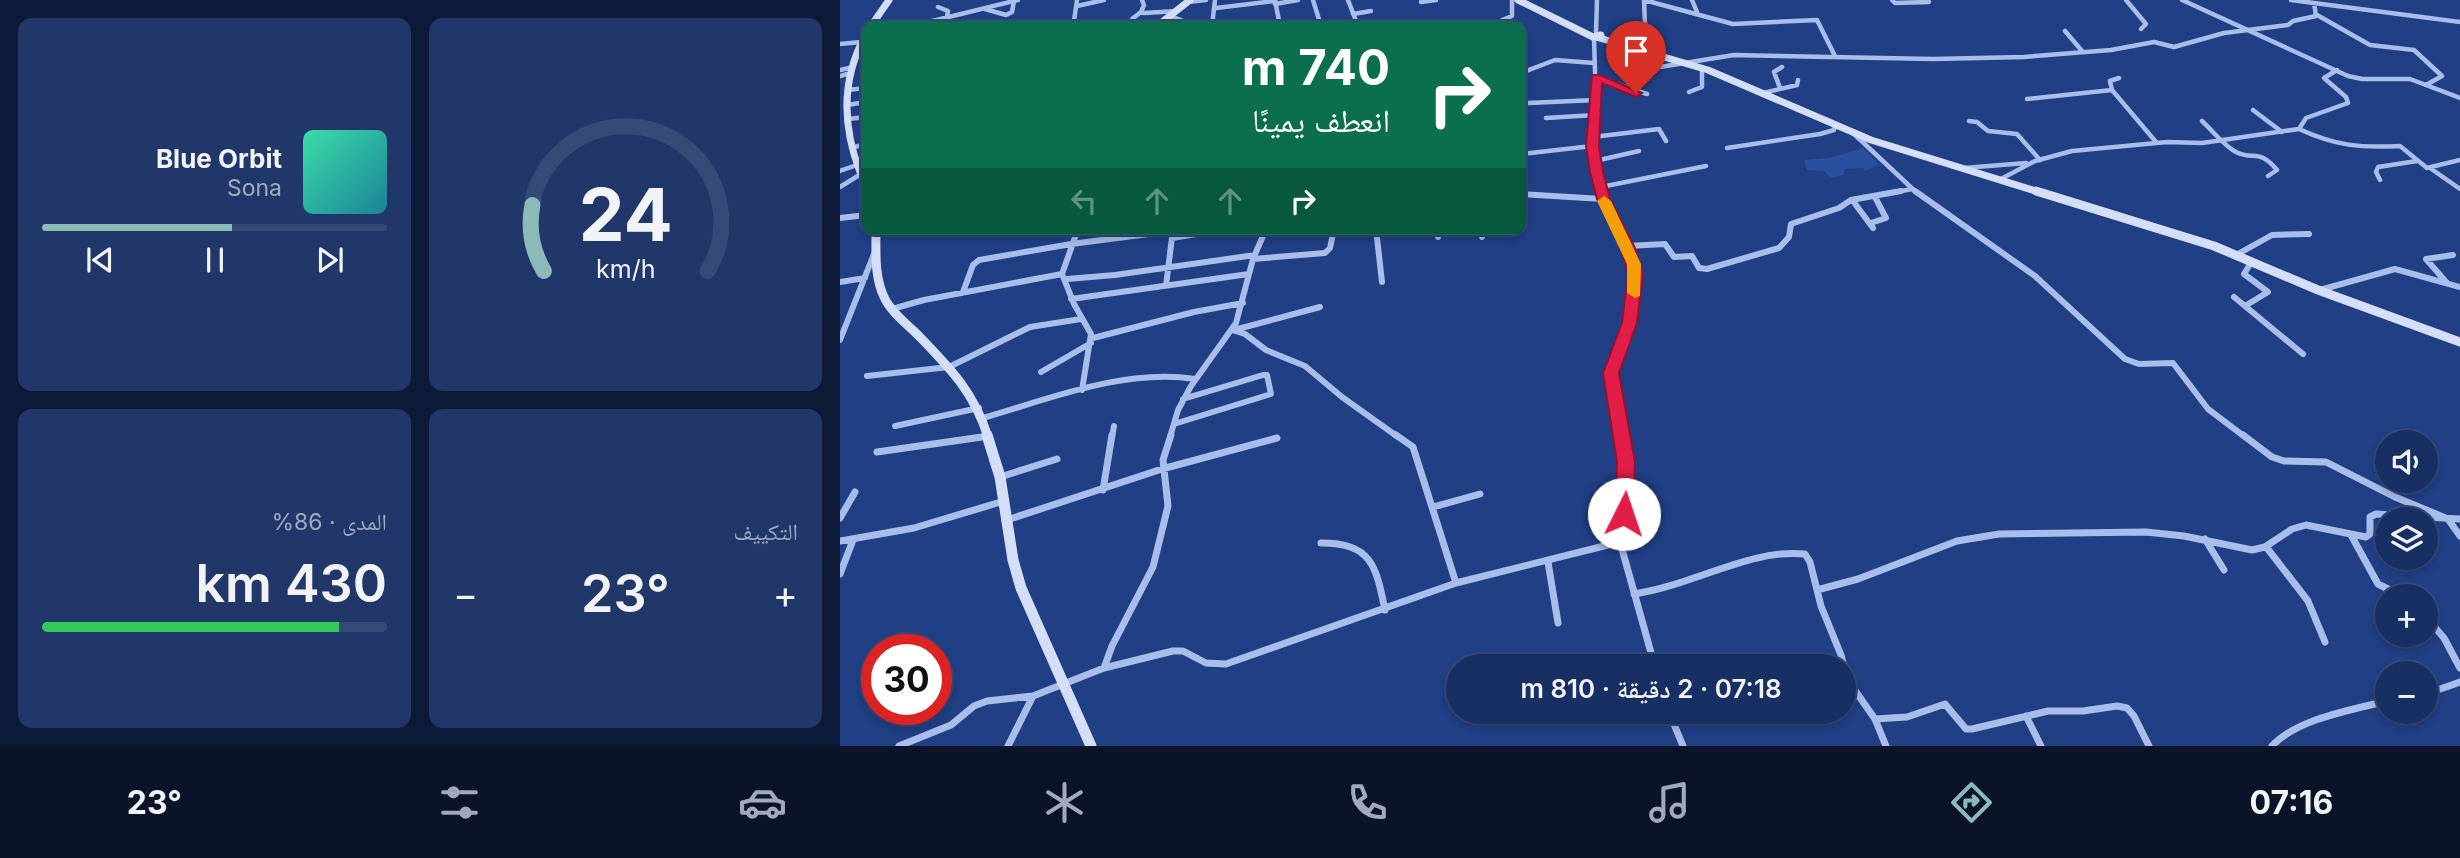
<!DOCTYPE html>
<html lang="ar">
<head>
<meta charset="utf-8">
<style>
  body { margin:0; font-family:Inter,"Noto Naskh Arabic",sans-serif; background:#21376a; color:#f1f3f6; direction:rtl; height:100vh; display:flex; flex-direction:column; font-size:26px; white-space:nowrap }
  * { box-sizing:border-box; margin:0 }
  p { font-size:23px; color:#9fa9bf }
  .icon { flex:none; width:38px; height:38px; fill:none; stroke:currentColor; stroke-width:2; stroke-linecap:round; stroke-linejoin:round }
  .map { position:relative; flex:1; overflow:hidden; direction:ltr }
  .drawer { display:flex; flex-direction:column; gap:18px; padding:18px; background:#0d1a37; width:840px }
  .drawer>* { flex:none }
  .guide { position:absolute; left:21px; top:21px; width:665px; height:214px; border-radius:14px; box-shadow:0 4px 10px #0003,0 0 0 2px #364a78; direction:rtl; background:#0b6e4f; color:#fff; overflow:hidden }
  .controls { position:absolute; left:1535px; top:430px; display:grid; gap:14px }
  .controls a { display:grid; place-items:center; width:63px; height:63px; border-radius:50%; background:#182f64; box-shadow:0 4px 10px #0003,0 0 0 2px #364a78; font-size:35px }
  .speed { position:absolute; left:21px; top:634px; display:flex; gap:14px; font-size:35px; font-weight:700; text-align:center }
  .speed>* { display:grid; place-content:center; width:91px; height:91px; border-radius:50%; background:#182f64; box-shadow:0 4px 10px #0003,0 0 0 2px #364a78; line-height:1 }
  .speed .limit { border:10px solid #d22; background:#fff; color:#111 }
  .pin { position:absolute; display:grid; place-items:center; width:60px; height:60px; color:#fff; margin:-72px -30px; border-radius:50% 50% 50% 0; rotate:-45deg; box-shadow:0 0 7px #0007 }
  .pin .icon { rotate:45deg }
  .me { position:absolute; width:77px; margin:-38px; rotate:4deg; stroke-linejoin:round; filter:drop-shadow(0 0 5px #0008) }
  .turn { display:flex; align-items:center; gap:24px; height:147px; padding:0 21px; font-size:32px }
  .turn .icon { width:91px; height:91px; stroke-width:2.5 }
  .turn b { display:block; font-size:49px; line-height:60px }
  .lanes { display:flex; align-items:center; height:66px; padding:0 21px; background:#0003; justify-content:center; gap:35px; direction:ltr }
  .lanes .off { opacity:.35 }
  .big { font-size:52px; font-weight:600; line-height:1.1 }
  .drawer .widget { flex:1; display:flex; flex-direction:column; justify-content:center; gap:10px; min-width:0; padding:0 24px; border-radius:14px; background:#21376a }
  .drawer .dial { align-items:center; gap:0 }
  .dial svg { height:182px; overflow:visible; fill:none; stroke:#364a78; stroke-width:7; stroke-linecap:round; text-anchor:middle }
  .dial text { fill:#f1f3f6; stroke:none }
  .song { display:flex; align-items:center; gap:21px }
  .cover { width:84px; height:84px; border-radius:10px; background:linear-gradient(135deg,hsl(160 70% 55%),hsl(190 70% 35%)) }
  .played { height:7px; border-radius:4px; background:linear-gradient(90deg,#8bbbb9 55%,#364a78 55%) }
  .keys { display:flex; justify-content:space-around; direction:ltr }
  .heat { display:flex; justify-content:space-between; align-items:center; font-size:38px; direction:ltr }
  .charge { height:10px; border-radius:5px; background:linear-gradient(90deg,#34c759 86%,#364a78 0) }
  .drawer .tiles { flex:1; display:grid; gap:18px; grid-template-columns:repeat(2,1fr) }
  .trip { position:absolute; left:606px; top:654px; width:410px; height:70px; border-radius:35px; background:#182f64; box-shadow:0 4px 10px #0003,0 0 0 2px #364a78; font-weight:600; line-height:70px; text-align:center; direction:rtl }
  .tabs { display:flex; height:112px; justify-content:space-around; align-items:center; background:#0a1328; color:#9fa9bf }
  .tabs .icon { width:49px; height:49px }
  .tabs .selected { color:#8bbbb9 }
  .tabs b { font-size:32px; color:#f1f3f6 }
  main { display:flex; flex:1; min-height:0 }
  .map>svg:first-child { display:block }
</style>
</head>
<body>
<main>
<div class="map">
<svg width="1620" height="746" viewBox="0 0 1620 746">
  <rect width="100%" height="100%" fill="#203f85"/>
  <path fill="#2a4f9e" d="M1023,148l17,17 -15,6 -2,-3 -18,1 -2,6 -12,3 -7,-7 -17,-1 -3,-10 25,-2z"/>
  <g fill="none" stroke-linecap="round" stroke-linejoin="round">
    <path stroke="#a9bdea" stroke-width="4.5" d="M302,0l2,5 -3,7 3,1 33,-2
      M435,0l5,26
      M473,0l8,26
      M508,0l10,26
      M804,0l89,24 84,-4 18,36
      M804,0l2,51
      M852,0l5,12
      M1052,0l3,3 34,-1
      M1286,0l20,24 -5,5
      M1342,0l166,76 14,3h48l50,19
      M1451,0l169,22
      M348,2l18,-2
      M581,2l15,-2
      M435,4l23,-4
      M237,6l27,-6
      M98,7l10,4 -1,6
      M376,8l59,-7
      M145,9l21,6 6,-3 2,-11
      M513,14l18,-3
      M1477,15l53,30 44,5 28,26 -16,9
      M331,16l12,5 4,5
      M72,26l106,-26
      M225,26l9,-5 3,-21
      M291,26l1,-7 9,-7
      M372,26l3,-26
      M659,26l3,-6 10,-4v-16
      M1225,31l17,20
      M756,32l1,-32
      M754,37l2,69 -4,40 10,47
      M0,44l21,-2
      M820,67l74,-12 199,4 91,-2 87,-7 43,-8 20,5 50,-14 64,-8 5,-4 23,-5 -2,-13
      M0,70l9,-2
      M681,73l34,-13 39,3
      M0,76l7,-2
      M756,77l51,17
      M1279,78l-9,3 2,9 44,52
      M940,88l-6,-16 8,-5
      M7,90l19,-2
      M849,92l13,-5v-20
      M923,93l34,-8 1,-5
      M1187,99l85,-9
      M688,103l68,-3
      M7,105l19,-3
      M1413,110l29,22
      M706,118l49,-3
      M8,119l18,-2
      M1129,121l8,1 11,9 29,3 23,26
      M1362,121c10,9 22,25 34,31 18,9 23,-4 41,18l-9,6
      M1459,129c37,17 61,19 101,17l27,22 33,-8
      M1014,134l63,59
      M753,137l66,-8 7,12
      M11,148l15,-4
      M887,148l93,-14 14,-4 1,-4
      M681,154l71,-8
      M755,161l44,-10
      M1124,168l62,-5
      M1590,168l30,21
      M0,171l17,-6
      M1159,180l36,-19 37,-10 95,-9 35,1 97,-14 7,-11 42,-15 -2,-6 -22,-19 13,-8
      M1540,180l-4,-8 2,-5 39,-6
      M0,187l21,-13
      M761,187l105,-21
      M1051,193l21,-4"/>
    <path stroke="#a9bdea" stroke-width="6" d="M761,191l26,55 9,27 -6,50 -19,50 11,64
      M1075,191l120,85 90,83 14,5 34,-1 35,46 37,28
      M681,194l82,5
      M1013,201l20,27
      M0,218l26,-3
      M1031,223l15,-5 -11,-21
      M238,229l-16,45 12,30 17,30 -9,56
      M536,229l6,53
      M597,229l1,8
      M639,229l3,8
      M332,238l55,-9
      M787,246l38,-2 9,13 18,-1 7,12 8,1 72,-21 10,-11 2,-13 48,-16 12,-8 50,-9
      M1396,255l36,-20 37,-1
      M413,259l72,-6 5,-5 4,-19
      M227,279l48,-4 140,-20
      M0,282l25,-4
      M1607,283l-21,-24 27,-4
      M326,286l7,-57
      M1480,290l75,-21 65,18
      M123,292l10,-27 6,-5 92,-16 101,-13
      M1394,297l69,57
      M231,299l178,-25
      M1405,306l23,-14 -24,-18 8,-13
      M52,309l32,-9 138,-26
      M392,330l13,4 21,16 39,16 37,31 56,40
      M394,330l86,-23
      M253,338l101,-26 49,-9
      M0,340l34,-86
      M201,372l50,-29
      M27,376l82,-9 81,-40 51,-8
      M143,418c66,-19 142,-50 212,-39
      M334,424l97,-30 -4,-19h-4l-80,24
      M55,426l84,-18
      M144,437l5,-1
      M272,437l2,-11
      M330,437l8,-27 13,-24 45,-63 17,-64 13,-30"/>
    <path stroke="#a9bdea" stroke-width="7" d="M556,435l17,12 43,136
      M781,435l5,27v26l-6,54 35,125
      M1403,435l29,22 12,4 42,1 69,35 53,22 12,17
      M37,452l112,-16
      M160,477l57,-18
      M263,490l9,-55
      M593,507l47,-13
      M0,518l15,-26
      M167,520l155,-51 115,-31
      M1511,535l27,49 26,13
      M1365,539l19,31
      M0,541l74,-13 90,-27
      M481,543c51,0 55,23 64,67
      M1427,548l41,53 17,41
      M708,562l10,61
      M0,574l13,-34
      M977,590l41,-11 99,-38 42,-7 147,-2 38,4 68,14 13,-3 27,-18 14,-4 60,12 4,-3v-17l6,-3 84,5
      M794,594c57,-8 117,-46 171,-40l5,8 11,44 20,49 6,24 28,40 11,27
      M1586,617l18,21 16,30
      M264,668l8,-22 41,-79 15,-61 -5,-46 8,-25
      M1586,694l34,-12
      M829,712l14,34
      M1186,716l15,30
      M1035,719l32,-2 38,-13 21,25h6l76,-18h35l34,-5 10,2 7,8 15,30
      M59,746l52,-21 23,-19 13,-5 46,-5
      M168,746l25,-50 71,-28 69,-17h10l23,12 20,1 230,-81 164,-41
      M1432,746c25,-27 79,-36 115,-45"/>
    <path stroke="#d4def7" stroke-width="7" d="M678,0l75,37 8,-2
      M31,26l18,-26
      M317,26l33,-26
      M756,37l112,33 163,70 171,53
      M20,172c-18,-47 -19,-93 6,-138
      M23,174l3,11"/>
    <path stroke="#d4def7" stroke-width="9" d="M1196,191l178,55 104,44 142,52
      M36,229c0,23 -2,49 9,70 7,14 22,25 33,36 32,33 56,57 70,102"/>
    <path stroke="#d4def7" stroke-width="11" d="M147,435l13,42 13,83 8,28 70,158"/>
  </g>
  <path fill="#e11d48" stroke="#92132f" stroke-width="2" d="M752,75h8l42,18 -6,4 -34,-14 -3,63 4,26 7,27 24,47 9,27 -6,50 -18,50 16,89 -2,52 -3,6 -6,2 -7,-2 -2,-6 2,-52 -14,-89 19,-50 6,-50 -8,-27 -23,-47 -7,-27 -4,-26z"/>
  <path fill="#f59e0b" d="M764,196l7,5 30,63 -1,32 -5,2 -8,-5v-29l-30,-63z"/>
</svg>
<div class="controls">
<a><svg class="icon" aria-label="sound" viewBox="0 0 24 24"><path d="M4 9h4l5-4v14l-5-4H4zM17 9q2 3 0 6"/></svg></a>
<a><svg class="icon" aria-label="layers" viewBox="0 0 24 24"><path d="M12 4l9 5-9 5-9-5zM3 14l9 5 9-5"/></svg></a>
<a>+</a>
<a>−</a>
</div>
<div class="speed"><div class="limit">30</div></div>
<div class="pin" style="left:796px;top:93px;background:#d93025"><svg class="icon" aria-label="arrive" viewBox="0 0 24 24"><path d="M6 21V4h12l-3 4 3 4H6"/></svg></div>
<svg class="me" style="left:784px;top:514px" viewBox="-20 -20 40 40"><circle r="19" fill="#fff"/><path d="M0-13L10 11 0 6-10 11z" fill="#e11d48"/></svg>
<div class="trip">07:18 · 2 دقيقة · 810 m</div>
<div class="guide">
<div class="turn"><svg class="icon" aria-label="right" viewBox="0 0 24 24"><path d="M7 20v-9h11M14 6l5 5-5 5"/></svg><div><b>740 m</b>انعطف يمينًا</div></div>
<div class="lanes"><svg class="icon off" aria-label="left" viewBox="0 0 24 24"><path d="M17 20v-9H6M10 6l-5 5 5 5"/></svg><svg class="icon off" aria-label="ahead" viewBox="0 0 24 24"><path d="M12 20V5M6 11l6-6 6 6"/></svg><svg class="icon off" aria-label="ahead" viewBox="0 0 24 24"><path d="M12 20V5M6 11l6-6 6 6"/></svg><svg class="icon" aria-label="right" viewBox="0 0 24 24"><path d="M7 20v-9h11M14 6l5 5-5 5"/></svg></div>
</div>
</div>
<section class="drawer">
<div class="tiles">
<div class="widget dial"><svg viewBox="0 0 100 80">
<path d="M14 69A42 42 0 1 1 86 69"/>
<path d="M14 69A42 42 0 0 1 9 40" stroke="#8bbbb9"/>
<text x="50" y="56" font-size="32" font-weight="700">24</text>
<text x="50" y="72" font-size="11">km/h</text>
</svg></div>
<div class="widget">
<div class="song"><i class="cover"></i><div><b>Blue Orbit</b><p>Sona</p></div></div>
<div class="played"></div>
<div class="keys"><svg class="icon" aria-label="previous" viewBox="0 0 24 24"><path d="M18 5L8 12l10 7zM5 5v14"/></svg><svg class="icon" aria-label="pause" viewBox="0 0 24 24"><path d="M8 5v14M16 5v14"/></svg><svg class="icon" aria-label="next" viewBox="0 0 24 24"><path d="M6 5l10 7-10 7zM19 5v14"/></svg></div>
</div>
<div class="widget"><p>التكييف</p>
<div class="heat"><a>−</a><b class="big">23°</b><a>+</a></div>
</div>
<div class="widget"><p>المدى · 86%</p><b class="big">430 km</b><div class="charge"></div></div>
</div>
</section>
</main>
<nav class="tabs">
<b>07:16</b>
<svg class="icon selected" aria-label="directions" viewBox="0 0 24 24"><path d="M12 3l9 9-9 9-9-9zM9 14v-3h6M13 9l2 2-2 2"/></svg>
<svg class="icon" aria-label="music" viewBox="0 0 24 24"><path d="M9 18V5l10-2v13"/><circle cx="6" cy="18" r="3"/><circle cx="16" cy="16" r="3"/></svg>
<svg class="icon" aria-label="phone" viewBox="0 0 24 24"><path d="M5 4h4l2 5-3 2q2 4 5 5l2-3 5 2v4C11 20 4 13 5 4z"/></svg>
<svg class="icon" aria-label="climate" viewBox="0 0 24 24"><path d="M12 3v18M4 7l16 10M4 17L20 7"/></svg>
<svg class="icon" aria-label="car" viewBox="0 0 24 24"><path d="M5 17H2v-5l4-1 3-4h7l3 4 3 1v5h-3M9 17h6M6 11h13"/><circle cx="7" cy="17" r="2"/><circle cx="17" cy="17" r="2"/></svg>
<svg class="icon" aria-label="filters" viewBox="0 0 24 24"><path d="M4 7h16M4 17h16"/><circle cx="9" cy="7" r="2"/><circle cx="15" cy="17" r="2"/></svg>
<b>23°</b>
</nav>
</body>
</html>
